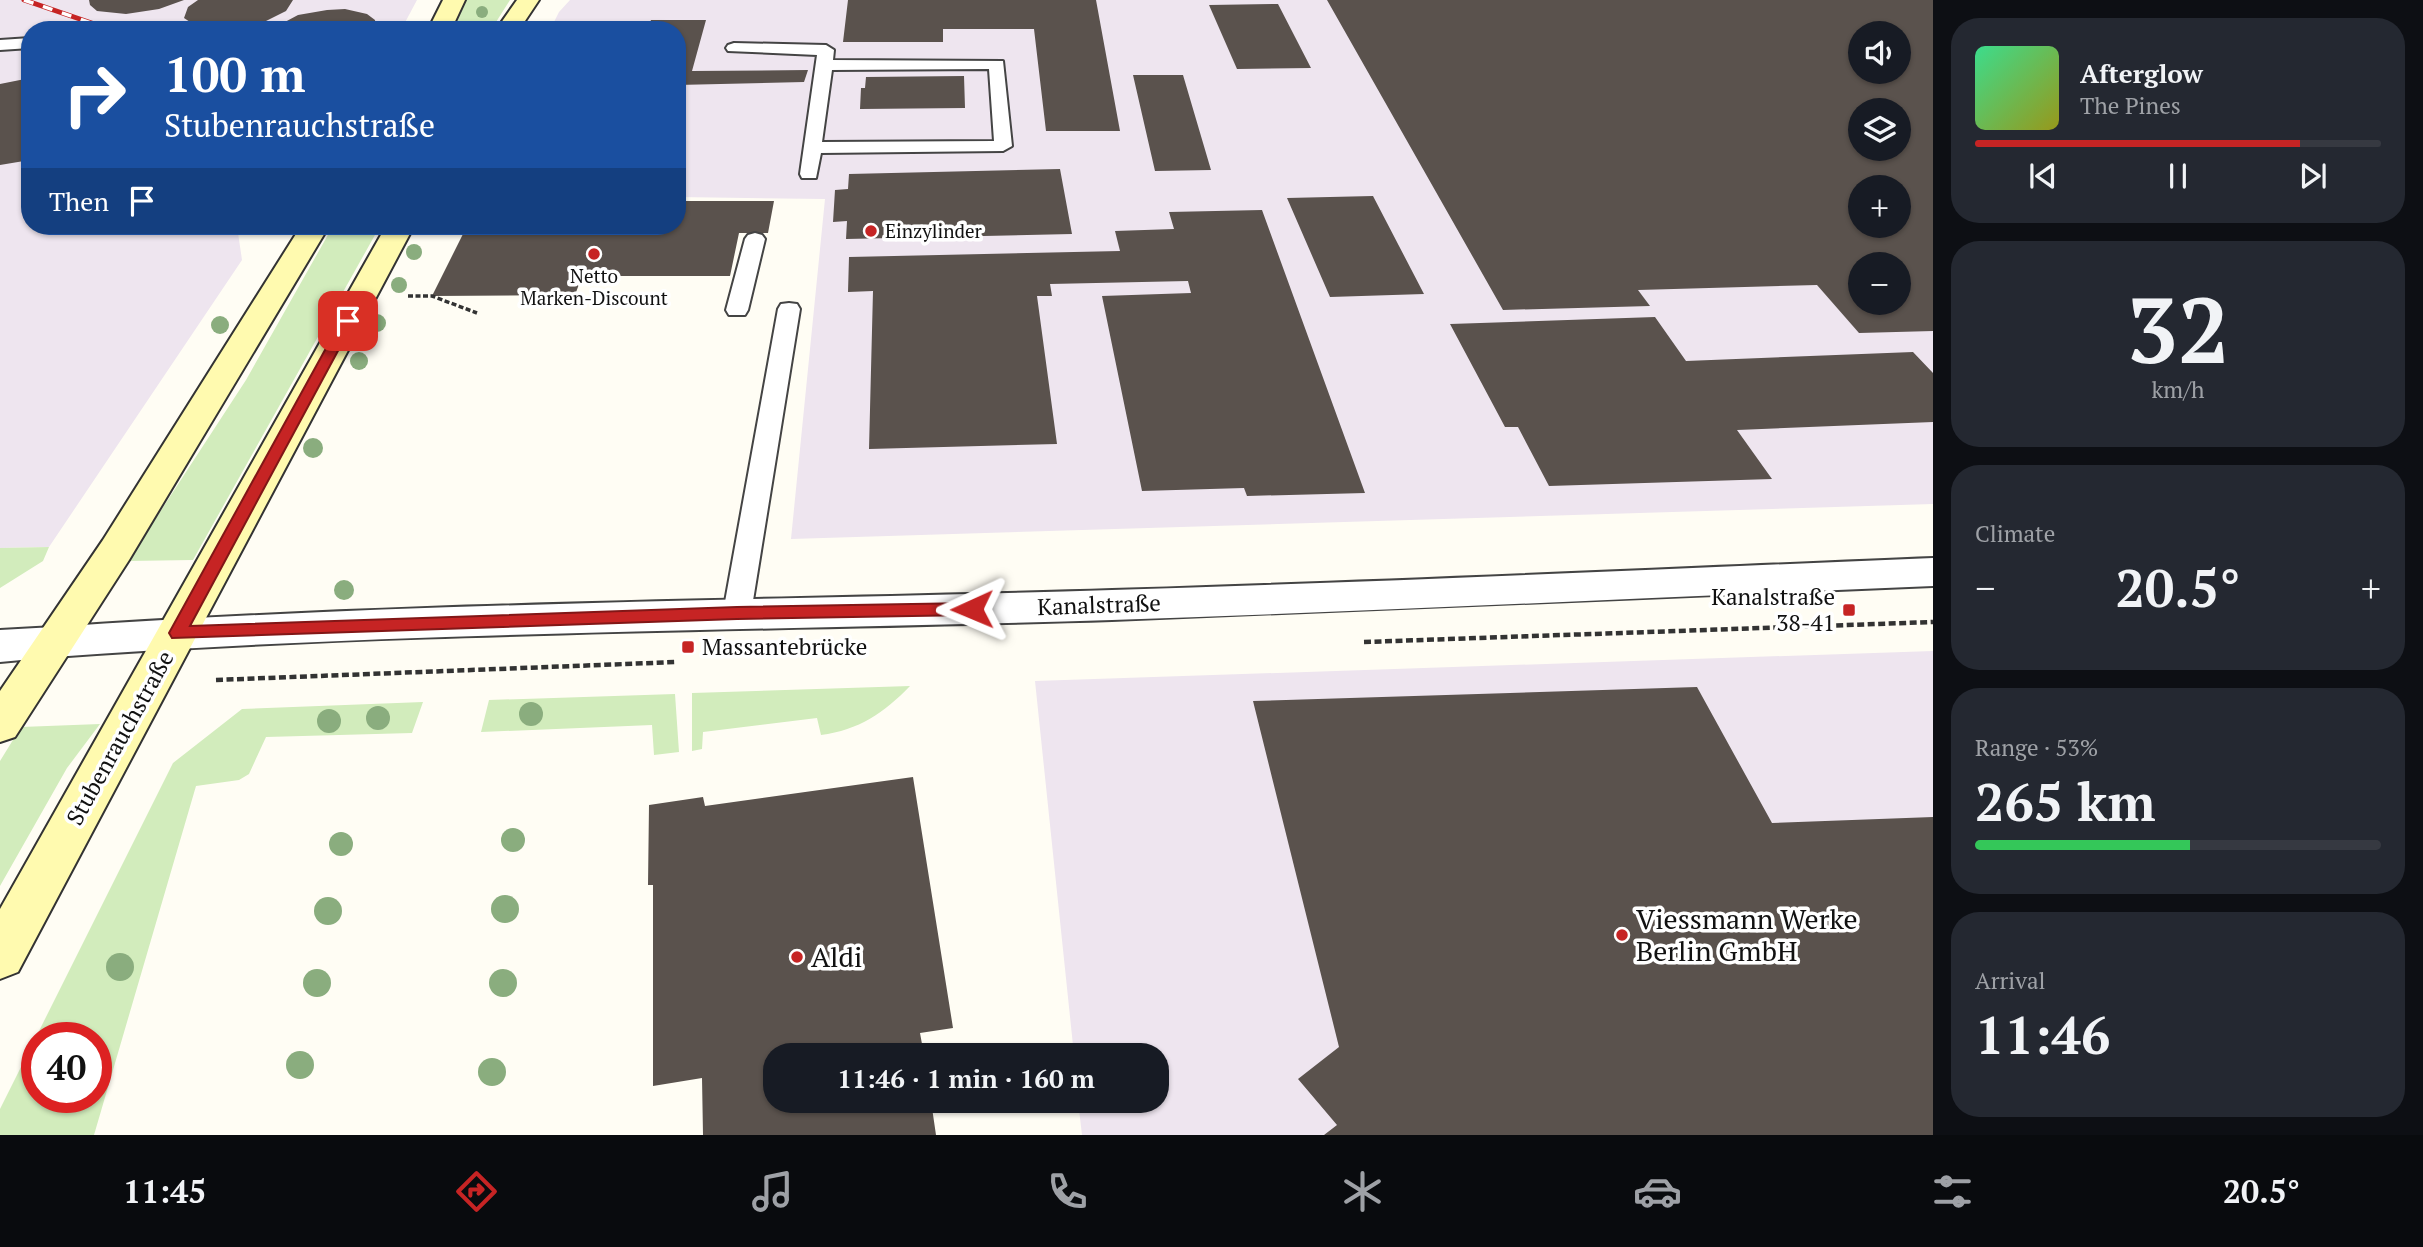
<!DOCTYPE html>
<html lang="en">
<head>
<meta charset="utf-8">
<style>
  body { margin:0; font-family:"PT Serif",serif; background:#242831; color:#f1f3f6; height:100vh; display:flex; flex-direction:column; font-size:26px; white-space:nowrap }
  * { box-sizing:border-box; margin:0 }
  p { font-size:23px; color:#9ea1a6 }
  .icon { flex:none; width:38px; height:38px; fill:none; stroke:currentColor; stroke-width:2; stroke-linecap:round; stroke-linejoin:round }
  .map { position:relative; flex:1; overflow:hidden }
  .side { display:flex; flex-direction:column; gap:18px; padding:18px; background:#0d0f14; width:490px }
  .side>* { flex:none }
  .banner { position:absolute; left:21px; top:21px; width:665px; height:214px; border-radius:28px; box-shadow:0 2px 5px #0004; background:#1a4fa0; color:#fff; overflow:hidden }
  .buttons { position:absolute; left:1848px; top:21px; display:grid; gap:14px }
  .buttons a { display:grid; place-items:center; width:63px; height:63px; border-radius:50%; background:#171b24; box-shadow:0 2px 5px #0004; font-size:35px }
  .speed { position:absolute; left:21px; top:1022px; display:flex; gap:14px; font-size:35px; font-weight:700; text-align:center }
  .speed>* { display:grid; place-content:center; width:91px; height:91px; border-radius:50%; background:#171b24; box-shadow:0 2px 5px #0004; line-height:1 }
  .speed .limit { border:10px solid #d22; background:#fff; color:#111 }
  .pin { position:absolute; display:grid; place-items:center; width:60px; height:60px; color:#fff; margin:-30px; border-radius:14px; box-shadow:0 4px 10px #0006 }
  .me { position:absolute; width:77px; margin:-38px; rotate:269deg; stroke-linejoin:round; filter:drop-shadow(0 0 5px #0008) }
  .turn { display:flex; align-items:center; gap:24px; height:147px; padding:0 28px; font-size:32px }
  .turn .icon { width:91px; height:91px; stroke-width:2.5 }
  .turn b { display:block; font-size:49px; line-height:60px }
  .then { display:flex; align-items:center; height:66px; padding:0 28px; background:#0003; gap:14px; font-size:26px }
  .big { font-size:52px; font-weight:700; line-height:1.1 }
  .side .card { flex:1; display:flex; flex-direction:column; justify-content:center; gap:10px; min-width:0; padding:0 24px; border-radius:28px; background:#242831 }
  .side .dial { align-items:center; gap:0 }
  .dial b { font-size:91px; line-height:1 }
  .song { display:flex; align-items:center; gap:21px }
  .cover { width:84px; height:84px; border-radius:10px; background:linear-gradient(135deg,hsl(150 70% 55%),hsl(60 70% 35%)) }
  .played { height:7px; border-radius:4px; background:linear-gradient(90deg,#c62424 80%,#363941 80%) }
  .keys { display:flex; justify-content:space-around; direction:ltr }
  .heat { display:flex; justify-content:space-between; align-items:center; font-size:38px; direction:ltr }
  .charge { height:10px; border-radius:5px; background:linear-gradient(90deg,#34c759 53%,#363941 0) }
  .trip { position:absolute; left:763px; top:1043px; width:406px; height:70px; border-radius:28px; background:#171b24; box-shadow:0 2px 5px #0004; font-weight:700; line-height:70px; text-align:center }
  .tab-bar { display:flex; height:112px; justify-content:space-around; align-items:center; background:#090b0e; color:#9ea1a6 }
  .tab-bar .icon { width:49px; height:49px }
  .tab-bar .selected { color:#c62424 }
  .tab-bar b { font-size:32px; color:#f1f3f6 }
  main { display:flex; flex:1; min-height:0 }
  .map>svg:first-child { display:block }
</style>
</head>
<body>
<main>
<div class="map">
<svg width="1933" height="1135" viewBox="0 0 1933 1135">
  <rect width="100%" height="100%" fill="#fffdf4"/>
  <path fill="#eee5ef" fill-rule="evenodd" d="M0,0h417l-16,30h-371v196h207l5,34 -193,287 -49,1z
    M570,0h1363v504l-1142,35 34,-340 -148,-2v-167h-127l9,-18zM1860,33h39v39h-39zM1860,110h39v39h-39zM1860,187h39v39h-39zM1860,264h39v39h-39z
    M1933,651v484h-851l-4,-34h79v-46h-83l-39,-374z"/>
  <path fill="#d2ecbc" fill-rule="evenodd" d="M466,0h44l-19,30h-40z
    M333,226h47l-187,334 -65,1 118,-181z
    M49,547l-6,14 -43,27v-40z
    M910,686c-26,27 -51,44 -89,49l-4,-17 -114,14 -1,17 -10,2v-58z
    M675,694l4,58 -25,3 -2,-30 -171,7 8,-32z
    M423,702l-11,31 -146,4 -17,37 -10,6 -43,6 -102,349h-94v-26l173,-346 69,-54zM37,1038h59v59h-59z
    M100,724l-33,44 -67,118v-125l21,-34z"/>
  <path fill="#5a524d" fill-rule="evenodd" d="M89,0h95l-25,9 -33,5 -29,-3 -7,-6z
    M198,0h95l-7,11 -20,10 -47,8 -23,-3 -12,-8 4,-11z
    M848,0h248l24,131h-74l-12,-102h-91v13h-100z
    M1327,0h606v331l-74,2 -42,-48 -179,5 12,16 -147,4zM1860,33h39v39h-39zM1860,110h39v39h-39zM1860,187h39v39h-39zM1860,264h39v39h-39z
    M1278,4l33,64 -74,1 -28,-64z
    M327,10l18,-1 22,5 8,6 1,7 -2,3h-104l28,-15z
    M651,20h55l-14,51 116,-1 -4,12 -127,3v-55h-30z
    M1133,75h50l28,95 -56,1z
    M964,76l1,32 -105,1 1,-21h4l1,-11z
    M30,78v82l-30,5v-81z
    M1060,169l12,65 -226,5 1,-18 -14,1 2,-32 13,-1 1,-15z
    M1373,196l51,98 -94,3 -43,-99z
    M677,201h97l-6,32h-29l-9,43h-148l-7,19 -143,1 35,-70h210z
    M1262,210l103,283 -118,3 -3,-8 -102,3 -40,-195 89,-3 -3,-12 -138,3 2,12h-15l20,148 -188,5 4,-158 -25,1 1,-35 271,-6 -5,-20 59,-2 -5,-17z
    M1655,317l31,44 227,-9 20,21v49l-196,8 35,49 -223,7 -31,-59h-13l-55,-103z
    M1697,687l75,136 161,-6v318h-609l13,-10 -39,-46 41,-32 -86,-346z
    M913,777l40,251 -33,5 4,22h-149v46h156l5,34h-233l-1,-57 -49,8v-201h-5l1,-80 54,-8 2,9z"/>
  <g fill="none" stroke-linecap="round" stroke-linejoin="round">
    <defs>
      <path id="service" d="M30,38v10l-30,2v-10z
        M734,43l92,2 8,5 -1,10 170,1 9,85 -9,5 -182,2 -5,25h-14l-2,-4 17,-119 -89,-4 -2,-3 2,-3zM989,69l5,72 -172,1 10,-72z
        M755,233l7,2 3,4 -17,71 -3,5h-16l-3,-5 19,-71 3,-4z
        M789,303l8,1 3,5 -49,304 -4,7 -10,3 -10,-3 -4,-7 55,-304 3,-5z"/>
      <path id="minor" d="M54,627l14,4 6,11 -6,11 -14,4 -54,5v-32z"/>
      <path id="tertiary" d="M1933,558v28c-274,11 -548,25 -821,34 -353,11 -706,11 -1058,37l-14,-4 -6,-11 6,-11 14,-4c352,-25 705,-26 1058,-37 273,-8 547,-21 821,-32z"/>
      <path id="secondary" d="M443,0h22l-14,30h-23z
        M517,0h22l-20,30h-23z
        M301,226h28l-200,334 -114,177 -15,5v-51l103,-151z
        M386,226h28l-396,746 -18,7v-70z"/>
    </defs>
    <use href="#service" stroke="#444" stroke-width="4"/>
    <use href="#minor" stroke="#444" stroke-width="4"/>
    <use href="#tertiary" stroke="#444" stroke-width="4"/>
    <use href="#secondary" stroke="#333" stroke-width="4"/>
    <path stroke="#333" stroke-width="3.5" stroke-dasharray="5 2.5" stroke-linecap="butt" d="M408,296h24l45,17"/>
    <path stroke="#333" stroke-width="4.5" stroke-dasharray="7 3.5" stroke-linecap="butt" d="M1364,642l569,-20
      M216,680l460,-18"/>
    <use href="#service" fill="#fff" fill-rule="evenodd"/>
    <use href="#minor" fill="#fff" fill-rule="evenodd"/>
    <use href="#tertiary" fill="#fff" fill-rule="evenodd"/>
    <use href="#secondary" fill="#fffaaf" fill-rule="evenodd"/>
    <defs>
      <path id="rail" d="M24,0l88,30"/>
    </defs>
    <use href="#rail" stroke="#c62424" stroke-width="5"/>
    <use href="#rail" stroke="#fff" stroke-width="3.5" stroke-dasharray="10" stroke-linecap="butt"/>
  </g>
  <g fill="#8aad7e">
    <circle cx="482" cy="12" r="6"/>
    <circle cx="414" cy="252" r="8"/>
    <circle cx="399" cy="285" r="8"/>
    <circle cx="377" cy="323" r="9"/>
    <circle cx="220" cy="325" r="9"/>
    <circle cx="359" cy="361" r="9"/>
    <circle cx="313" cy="448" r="10"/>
    <circle cx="344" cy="590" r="10"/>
    <circle cx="531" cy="714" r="12"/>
    <circle cx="378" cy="718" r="12"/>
    <circle cx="329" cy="721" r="12"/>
    <circle cx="513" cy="840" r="12"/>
    <circle cx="341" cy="844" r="12"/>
    <circle cx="505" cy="909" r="14"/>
    <circle cx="328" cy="911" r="14"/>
    <circle cx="120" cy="967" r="14"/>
    <circle cx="317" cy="983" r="14"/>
    <circle cx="503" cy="983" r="14"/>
    <circle cx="300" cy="1065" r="14"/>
    <circle cx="492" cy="1072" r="14"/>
  </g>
  <path fill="#c62424" stroke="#811717" stroke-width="2" d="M348,317l6,4 -164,305 547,-19 235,-4 8,6 -8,6 -235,4 -565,19 -3,-5 172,-312z"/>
  <g fill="#c62424" stroke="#fff" stroke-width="2.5">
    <circle cx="871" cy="231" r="7"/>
    <circle cx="594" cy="254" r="7"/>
    <rect x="1842" y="603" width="14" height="14" rx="3.5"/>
    <rect x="681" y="640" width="14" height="14" rx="3.5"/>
    <circle cx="1622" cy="935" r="7"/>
    <circle cx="797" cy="957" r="7"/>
  </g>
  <g text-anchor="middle" stroke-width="7" stroke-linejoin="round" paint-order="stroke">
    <g font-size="19" fill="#111" stroke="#fff" text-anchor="start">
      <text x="885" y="238">Einzylinder</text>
      <text x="594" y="283" text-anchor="middle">Netto<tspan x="594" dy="22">Marken-Discount</tspan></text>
    </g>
    <g font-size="23" fill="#111" stroke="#fff" text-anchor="end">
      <text x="1835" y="605">Kanalstraße<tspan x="1835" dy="26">38-41</tspan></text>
      <text x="702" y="655" text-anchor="start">Massantebrücke</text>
    </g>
    <g font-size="23" fill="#111" stroke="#fff">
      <text transform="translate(1099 605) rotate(-2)" y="8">Kanalstraße</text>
      <text transform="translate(120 738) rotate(-61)" y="8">Stubenrauchstraße</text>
    </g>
    <g font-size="28" fill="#111" stroke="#fff" text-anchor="start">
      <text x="1636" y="929">Viessmann Werke<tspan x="1636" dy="32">Berlin GmbH</tspan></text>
      <text x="811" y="967">Aldi</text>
    </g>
  </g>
</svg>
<div class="buttons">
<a><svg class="icon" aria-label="sound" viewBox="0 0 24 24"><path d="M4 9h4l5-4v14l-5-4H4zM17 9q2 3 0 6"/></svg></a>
<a><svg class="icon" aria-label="layers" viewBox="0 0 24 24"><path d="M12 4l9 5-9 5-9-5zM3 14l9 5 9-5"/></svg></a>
<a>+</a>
<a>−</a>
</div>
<div class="speed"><div class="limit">40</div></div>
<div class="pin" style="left:348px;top:321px;background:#d93025"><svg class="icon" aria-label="arrive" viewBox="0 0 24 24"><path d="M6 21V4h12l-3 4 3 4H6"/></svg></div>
<svg class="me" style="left:972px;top:609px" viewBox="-20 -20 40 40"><path d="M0-17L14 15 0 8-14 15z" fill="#c62424" stroke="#fff" stroke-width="4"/></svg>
<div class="trip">11:46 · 1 min · 160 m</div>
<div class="banner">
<div class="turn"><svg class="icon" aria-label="right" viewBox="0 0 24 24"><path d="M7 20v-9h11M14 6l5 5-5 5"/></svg><div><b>100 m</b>Stubenrauchstraße</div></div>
<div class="then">Then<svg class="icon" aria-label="arrive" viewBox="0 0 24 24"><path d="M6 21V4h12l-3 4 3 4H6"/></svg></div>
</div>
</div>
<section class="side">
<div class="card">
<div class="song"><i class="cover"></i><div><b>Afterglow</b><p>The Pines</p></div></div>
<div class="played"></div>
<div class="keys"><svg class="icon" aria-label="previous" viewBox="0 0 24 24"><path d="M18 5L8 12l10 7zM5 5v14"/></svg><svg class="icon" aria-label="pause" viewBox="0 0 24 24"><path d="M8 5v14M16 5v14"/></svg><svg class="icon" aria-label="next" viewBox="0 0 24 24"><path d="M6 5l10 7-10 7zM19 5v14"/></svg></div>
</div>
<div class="card dial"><b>32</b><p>km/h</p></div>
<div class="card"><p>Climate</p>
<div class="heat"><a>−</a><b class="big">20.5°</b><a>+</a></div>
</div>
<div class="card"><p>Range · 53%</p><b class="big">265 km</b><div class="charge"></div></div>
<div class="card"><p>Arrival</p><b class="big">11:46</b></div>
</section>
</main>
<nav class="tab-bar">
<b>11:45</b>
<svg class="icon selected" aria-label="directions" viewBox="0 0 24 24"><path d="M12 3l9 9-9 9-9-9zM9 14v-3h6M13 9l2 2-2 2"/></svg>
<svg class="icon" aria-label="music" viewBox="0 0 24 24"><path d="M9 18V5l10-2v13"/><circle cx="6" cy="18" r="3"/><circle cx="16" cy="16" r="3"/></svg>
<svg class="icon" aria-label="phone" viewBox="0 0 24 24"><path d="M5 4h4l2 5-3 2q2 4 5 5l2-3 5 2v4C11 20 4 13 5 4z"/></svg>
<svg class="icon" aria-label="climate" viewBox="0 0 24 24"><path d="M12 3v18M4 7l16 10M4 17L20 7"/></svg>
<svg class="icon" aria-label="car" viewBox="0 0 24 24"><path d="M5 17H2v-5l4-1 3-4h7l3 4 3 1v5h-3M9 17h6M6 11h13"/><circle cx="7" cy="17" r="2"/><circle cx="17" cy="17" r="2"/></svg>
<svg class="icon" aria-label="filters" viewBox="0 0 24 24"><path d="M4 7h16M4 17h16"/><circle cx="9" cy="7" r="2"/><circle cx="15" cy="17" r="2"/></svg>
<b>20.5°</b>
</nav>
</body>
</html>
